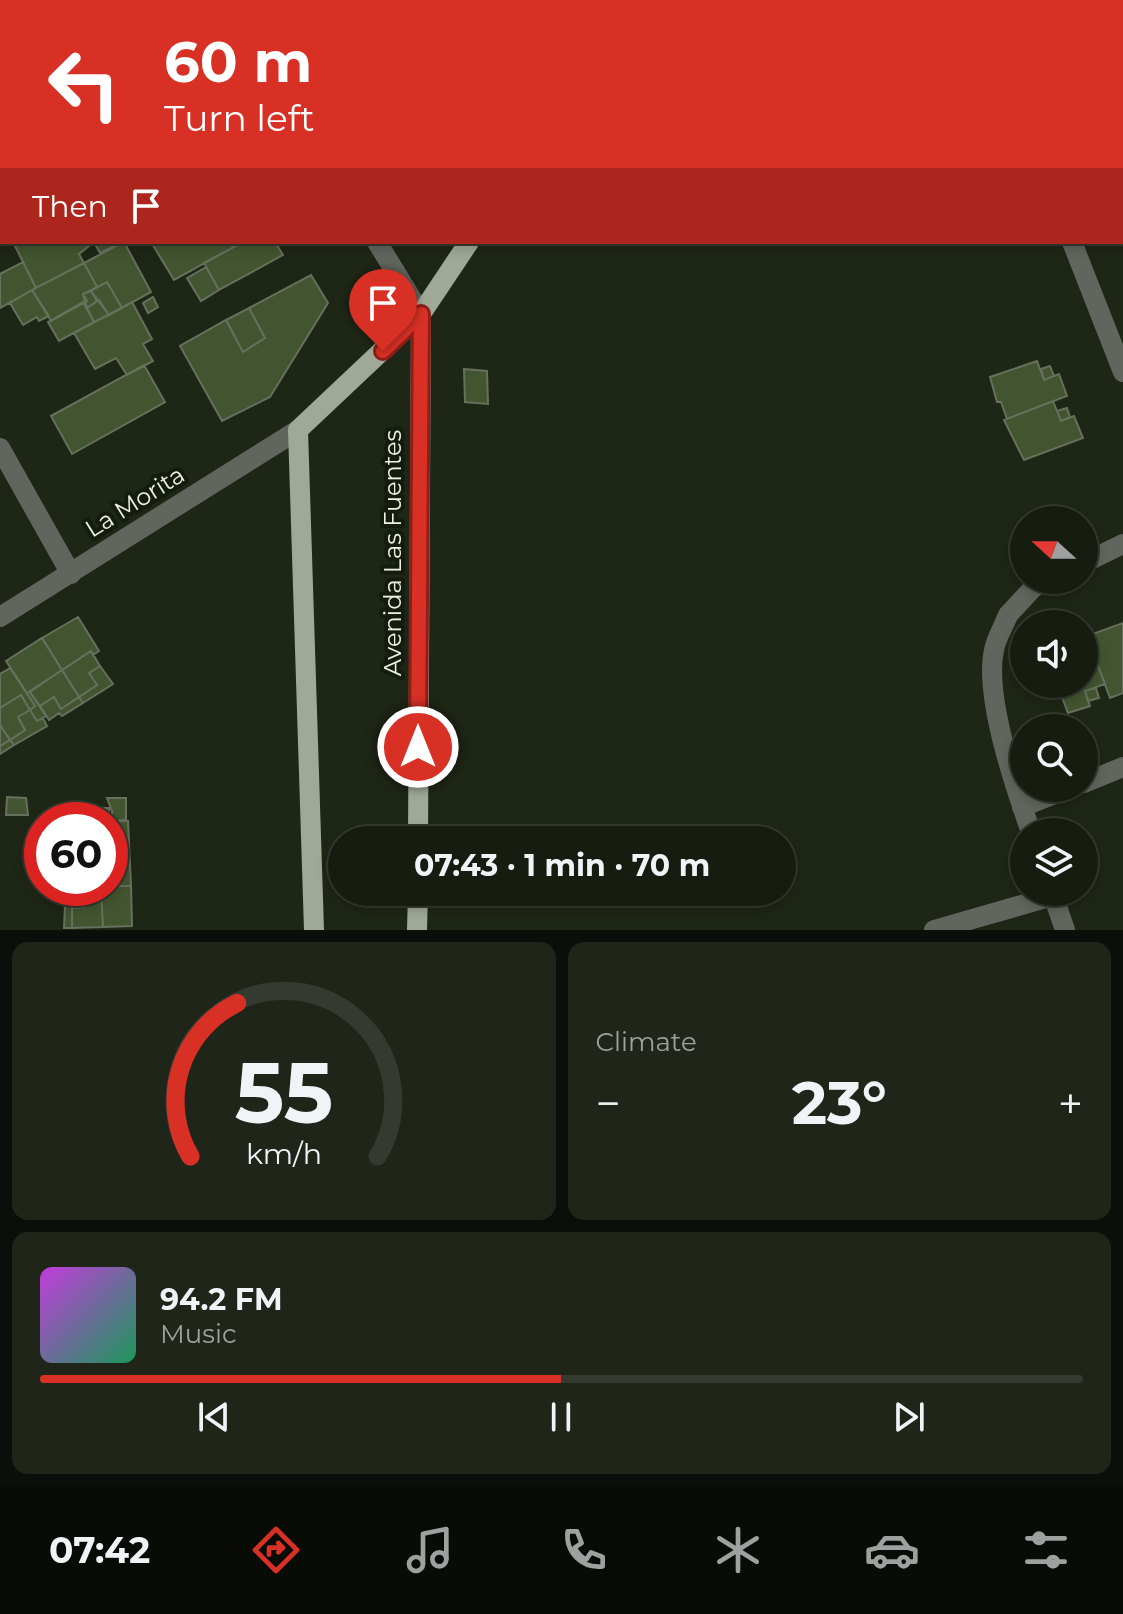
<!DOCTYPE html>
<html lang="en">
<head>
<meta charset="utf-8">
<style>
  body { margin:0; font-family:Montserrat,sans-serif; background:#1f2519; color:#f1f3f6; height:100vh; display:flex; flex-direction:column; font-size:30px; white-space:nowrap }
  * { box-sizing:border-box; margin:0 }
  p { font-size:26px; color:#9ea19f }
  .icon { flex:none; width:44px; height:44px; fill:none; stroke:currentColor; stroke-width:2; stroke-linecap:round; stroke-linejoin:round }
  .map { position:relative; height:930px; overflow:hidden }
  .drawer { display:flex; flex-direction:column; gap:12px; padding:12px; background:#0c0f09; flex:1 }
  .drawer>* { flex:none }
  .guide { position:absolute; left:0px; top:0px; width:1124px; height:244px; box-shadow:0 4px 12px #0003,0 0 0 2px #353a30; background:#d93025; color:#fff; overflow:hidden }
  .needle { width:52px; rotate:291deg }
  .buttons { position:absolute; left:1010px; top:506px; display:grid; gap:16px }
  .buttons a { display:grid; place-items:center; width:88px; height:88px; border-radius:50%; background:#161c10; box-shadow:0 4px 12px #0003,0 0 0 2px #353a30; font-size:40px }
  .speed { position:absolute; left:24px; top:802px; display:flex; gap:16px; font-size:40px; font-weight:700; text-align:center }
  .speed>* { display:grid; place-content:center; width:104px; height:104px; border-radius:50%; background:#161c10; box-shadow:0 4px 12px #0003,0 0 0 2px #353a30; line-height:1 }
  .speed .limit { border:12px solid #d22; background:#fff; color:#111 }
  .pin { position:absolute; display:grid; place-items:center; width:68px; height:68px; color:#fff; margin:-82px -34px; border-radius:50% 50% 50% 0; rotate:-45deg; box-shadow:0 0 8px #0007 }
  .pin .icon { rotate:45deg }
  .me { position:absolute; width:88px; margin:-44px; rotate:0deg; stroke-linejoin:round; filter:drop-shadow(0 0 6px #0008) }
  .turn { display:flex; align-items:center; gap:28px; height:168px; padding:0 32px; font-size:36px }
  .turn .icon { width:104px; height:104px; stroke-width:2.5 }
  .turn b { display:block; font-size:56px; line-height:68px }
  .then { display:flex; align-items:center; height:76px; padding:0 32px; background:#0003; gap:16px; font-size:30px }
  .big { font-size:60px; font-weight:700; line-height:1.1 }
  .drawer .widget { flex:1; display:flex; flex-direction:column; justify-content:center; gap:12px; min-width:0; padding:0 28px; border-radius:16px; background:#1f2519 }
  .drawer .dial { align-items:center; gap:0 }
  .dial svg { height:208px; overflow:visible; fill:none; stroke:#353a30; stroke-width:7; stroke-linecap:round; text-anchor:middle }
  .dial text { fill:#f1f3f6; stroke:none }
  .song { display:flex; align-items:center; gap:24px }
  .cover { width:96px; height:96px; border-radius:12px; background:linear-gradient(135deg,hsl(290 70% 55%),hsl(150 70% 35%)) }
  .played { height:8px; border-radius:4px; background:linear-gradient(90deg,#d93025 50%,#353a30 50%) }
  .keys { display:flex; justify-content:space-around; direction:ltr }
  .heat { display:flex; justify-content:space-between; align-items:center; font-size:44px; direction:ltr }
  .drawer .tiles { flex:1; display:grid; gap:12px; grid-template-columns:1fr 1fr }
  .widget:last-child { grid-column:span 2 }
  .trip { position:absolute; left:328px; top:826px; width:468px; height:80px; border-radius:40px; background:#161c10; box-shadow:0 4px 12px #0003,0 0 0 2px #353a30; font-weight:700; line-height:80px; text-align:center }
  .tab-bar { display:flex; height:128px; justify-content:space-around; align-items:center; background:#090b06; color:#9ea19f }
  .tab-bar .icon { width:56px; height:56px }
  .tab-bar .current { color:#d93025 }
  .tab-bar b { font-size:36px; color:#f1f3f6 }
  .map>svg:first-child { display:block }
</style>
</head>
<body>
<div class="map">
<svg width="1123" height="930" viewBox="0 0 1123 930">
  <rect width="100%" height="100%" fill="#1e2616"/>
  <path fill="#425530" stroke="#66705d" stroke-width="2" d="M12,0h62l-66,2z
    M74,0h68l-72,2z
    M327,0h108l1,2h-113z
    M13,242h81l-15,12 5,9 -48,25z
    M100,242h18v2l-18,9 -5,-9z
    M124,242l27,50 -29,16 -15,-26 -10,5 -13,-24z
    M151,242h92l-69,38z
    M243,242h32l8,13 -64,35 -15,-27z
    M23,262l13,26 -36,20v-34z
    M84,263l13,24 -14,7 4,7 -36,20 -19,-31z
    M206,267l13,23 -18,11 -14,-23z
    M311,275l17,28 -58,94 -48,24 -42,-75 46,-26 17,32 22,-14 -16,-30z
    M107,282l15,26 -13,7 -18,-24z
    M32,290l17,26 -10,5 -2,-4 -14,8 -13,-22z
    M91,291l6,10 -10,7 -4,-14z
    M153,297l5,10 -10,6 -5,-10z
    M99,300l10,15 -15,7 -7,-14z
    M83,302l11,20 -35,19 -11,-19z
    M132,302l20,37 -9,5 10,17 -26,14 -11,-17 -21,11 -21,-36z
    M249,308l16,30 -22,14 -17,-32z
    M1037,361l7,19 15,-6 8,22 -60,23 -6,-17h-4l-7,-25z
    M144,365l21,37 -93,52 -21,-38z
    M1050,366l4,10 -10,4 -3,-11z
    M464,369l23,2 1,33 -23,-2z
    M1053,401l8,20 13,-5 9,22 -59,22 -20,-40z
    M1067,408l3,9 -9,4 -4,-10z
    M78,617l21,34 -6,4 -2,-4 -29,19 -20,-32z
    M1123,623v70l-13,5 -23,-62z
    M1087,636l18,48 -20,7 5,15 -22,7 -11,-29h27v-47z
    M42,638l20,32 -35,23 -21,-32z
    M91,651l9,15 -11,7 8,12 -18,12 -17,-27z
    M100,666l13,18 -30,19 -4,-6 18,-12 -8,-12z
    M10,668l25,38 -5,4 -9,-15 -21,13v-34z
    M62,670l17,27 -18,12 -7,-12 -14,9 -10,-14z
    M1096,688l3,10 -11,3 -3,-10z
    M30,692l16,24 -9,5 -7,-11 5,-4 -8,-13z
    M21,695l9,15 -12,7 7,13 -15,10 -10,-15v-17z
    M54,697l7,12 18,-12 4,6 -21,13 -3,-3 -10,7 -9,-14z
    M30,710l7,11 6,-3 4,8 -33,19 -4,-5 15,-10 -7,-13z
    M0,725l10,15 -10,6z
    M10,740l4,5 -14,9v-8z
    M7,797l19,1 2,17h-22z
    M107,798h19v22l-14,1v-10z
    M80,808h19v12h-19z
    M80,808v12h-16v-10z
    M99,808h10v12h-10z
    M110,821h18l1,20 -19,2z
    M129,841l1,23h-20v-21z
    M110,864h20l1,22h-20z
    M111,886h20l1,40 -29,1 -2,-36 10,-1z
    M84,891h17l2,36 -31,1v-20l13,-1z
    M84,891l1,16 -13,1v20h-8l1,-23 4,-1v-12z"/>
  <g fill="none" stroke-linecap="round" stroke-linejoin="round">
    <path stroke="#61655d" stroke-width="20" d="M232,0l1,2
      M377,242l44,72
      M1072,242l51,130
      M0,448l71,126
      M1084,563l39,-19
      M1008,615l26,-28 14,-7
      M0,617l298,-187
      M1084,783l39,-16
      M1022,807l48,-19
      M934,930l119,-34"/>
    <path stroke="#61655d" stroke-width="20" d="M1008,615c-4,11 -12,23 -14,35 -10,46 21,137 37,182
      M1052,892l13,38"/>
    <path stroke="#a0a998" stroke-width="20" d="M594,2l2,-2
      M418,840l3,-526
      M314,930l-16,-500 123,-116 48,-72
      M417,930l1,-38"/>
  </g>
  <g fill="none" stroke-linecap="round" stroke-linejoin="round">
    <defs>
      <path id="route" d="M383,351l38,-37 -3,433"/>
    </defs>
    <use href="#route" stroke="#8d1f18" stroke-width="20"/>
    <use href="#route" stroke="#d93025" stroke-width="14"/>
  </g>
  <g text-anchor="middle" stroke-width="8" stroke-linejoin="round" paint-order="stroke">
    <g font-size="24" fill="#ebf1e6" stroke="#141c0d">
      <text transform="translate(135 502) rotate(-32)" y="8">La Morita</text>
      <text transform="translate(393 553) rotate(-90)" y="8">Avenida Las Fuentes</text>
    </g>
  </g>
</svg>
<div class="buttons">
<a><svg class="needle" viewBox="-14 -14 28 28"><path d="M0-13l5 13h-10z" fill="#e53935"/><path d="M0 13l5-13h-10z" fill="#9ea19f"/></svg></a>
<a><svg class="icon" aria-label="sound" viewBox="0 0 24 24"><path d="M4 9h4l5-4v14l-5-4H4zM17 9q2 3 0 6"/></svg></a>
<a><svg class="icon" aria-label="search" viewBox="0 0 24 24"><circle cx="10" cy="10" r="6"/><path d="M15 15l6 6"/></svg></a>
<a><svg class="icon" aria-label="layers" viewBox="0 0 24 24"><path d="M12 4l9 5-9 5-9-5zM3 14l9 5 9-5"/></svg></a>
</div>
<div class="speed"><div class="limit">60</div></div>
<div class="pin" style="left:383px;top:351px;background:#d93025"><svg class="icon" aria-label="arrive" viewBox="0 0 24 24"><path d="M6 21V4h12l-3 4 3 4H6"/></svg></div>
<svg class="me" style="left:418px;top:747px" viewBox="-20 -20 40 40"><circle r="17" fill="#d93025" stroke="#fff" stroke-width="3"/><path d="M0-11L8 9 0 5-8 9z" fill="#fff"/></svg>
<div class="trip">07:43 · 1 min · 70 m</div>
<div class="guide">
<div class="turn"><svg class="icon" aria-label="left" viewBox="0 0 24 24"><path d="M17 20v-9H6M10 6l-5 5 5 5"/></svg><div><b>60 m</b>Turn left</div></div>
<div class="then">Then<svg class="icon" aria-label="arrive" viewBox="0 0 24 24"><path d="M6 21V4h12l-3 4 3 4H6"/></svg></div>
</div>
</div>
<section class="drawer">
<div class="tiles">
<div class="widget dial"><svg viewBox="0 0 100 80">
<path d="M14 69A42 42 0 1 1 86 69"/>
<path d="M14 69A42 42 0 0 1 32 10" stroke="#d93025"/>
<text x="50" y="56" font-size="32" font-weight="700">55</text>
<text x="50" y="72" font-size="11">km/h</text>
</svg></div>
<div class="widget"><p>Climate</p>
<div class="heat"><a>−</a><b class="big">23°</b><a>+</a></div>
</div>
<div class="widget">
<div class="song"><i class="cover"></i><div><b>94.2 FM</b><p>Music</p></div></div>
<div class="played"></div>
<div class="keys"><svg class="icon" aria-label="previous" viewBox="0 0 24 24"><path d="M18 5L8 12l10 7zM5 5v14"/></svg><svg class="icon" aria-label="pause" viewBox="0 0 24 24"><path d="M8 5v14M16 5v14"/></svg><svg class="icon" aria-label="next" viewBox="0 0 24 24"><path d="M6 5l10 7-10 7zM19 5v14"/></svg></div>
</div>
</div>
</section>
<nav class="tab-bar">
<b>07:42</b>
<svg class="icon current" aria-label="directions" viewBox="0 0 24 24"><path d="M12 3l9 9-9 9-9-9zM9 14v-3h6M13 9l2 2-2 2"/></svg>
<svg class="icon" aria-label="music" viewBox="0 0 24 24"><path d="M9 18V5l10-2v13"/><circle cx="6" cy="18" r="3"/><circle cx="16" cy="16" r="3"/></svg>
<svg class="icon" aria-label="phone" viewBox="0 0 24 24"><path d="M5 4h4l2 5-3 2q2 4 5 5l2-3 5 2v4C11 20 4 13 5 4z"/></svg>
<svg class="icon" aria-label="climate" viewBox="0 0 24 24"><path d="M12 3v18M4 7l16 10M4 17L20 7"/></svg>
<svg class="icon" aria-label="car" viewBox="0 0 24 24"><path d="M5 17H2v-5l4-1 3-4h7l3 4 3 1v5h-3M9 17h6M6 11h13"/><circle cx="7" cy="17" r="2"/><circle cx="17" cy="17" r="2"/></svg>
<svg class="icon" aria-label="filters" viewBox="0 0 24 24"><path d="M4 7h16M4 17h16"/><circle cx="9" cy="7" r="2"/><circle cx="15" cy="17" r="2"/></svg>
</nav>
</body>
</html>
